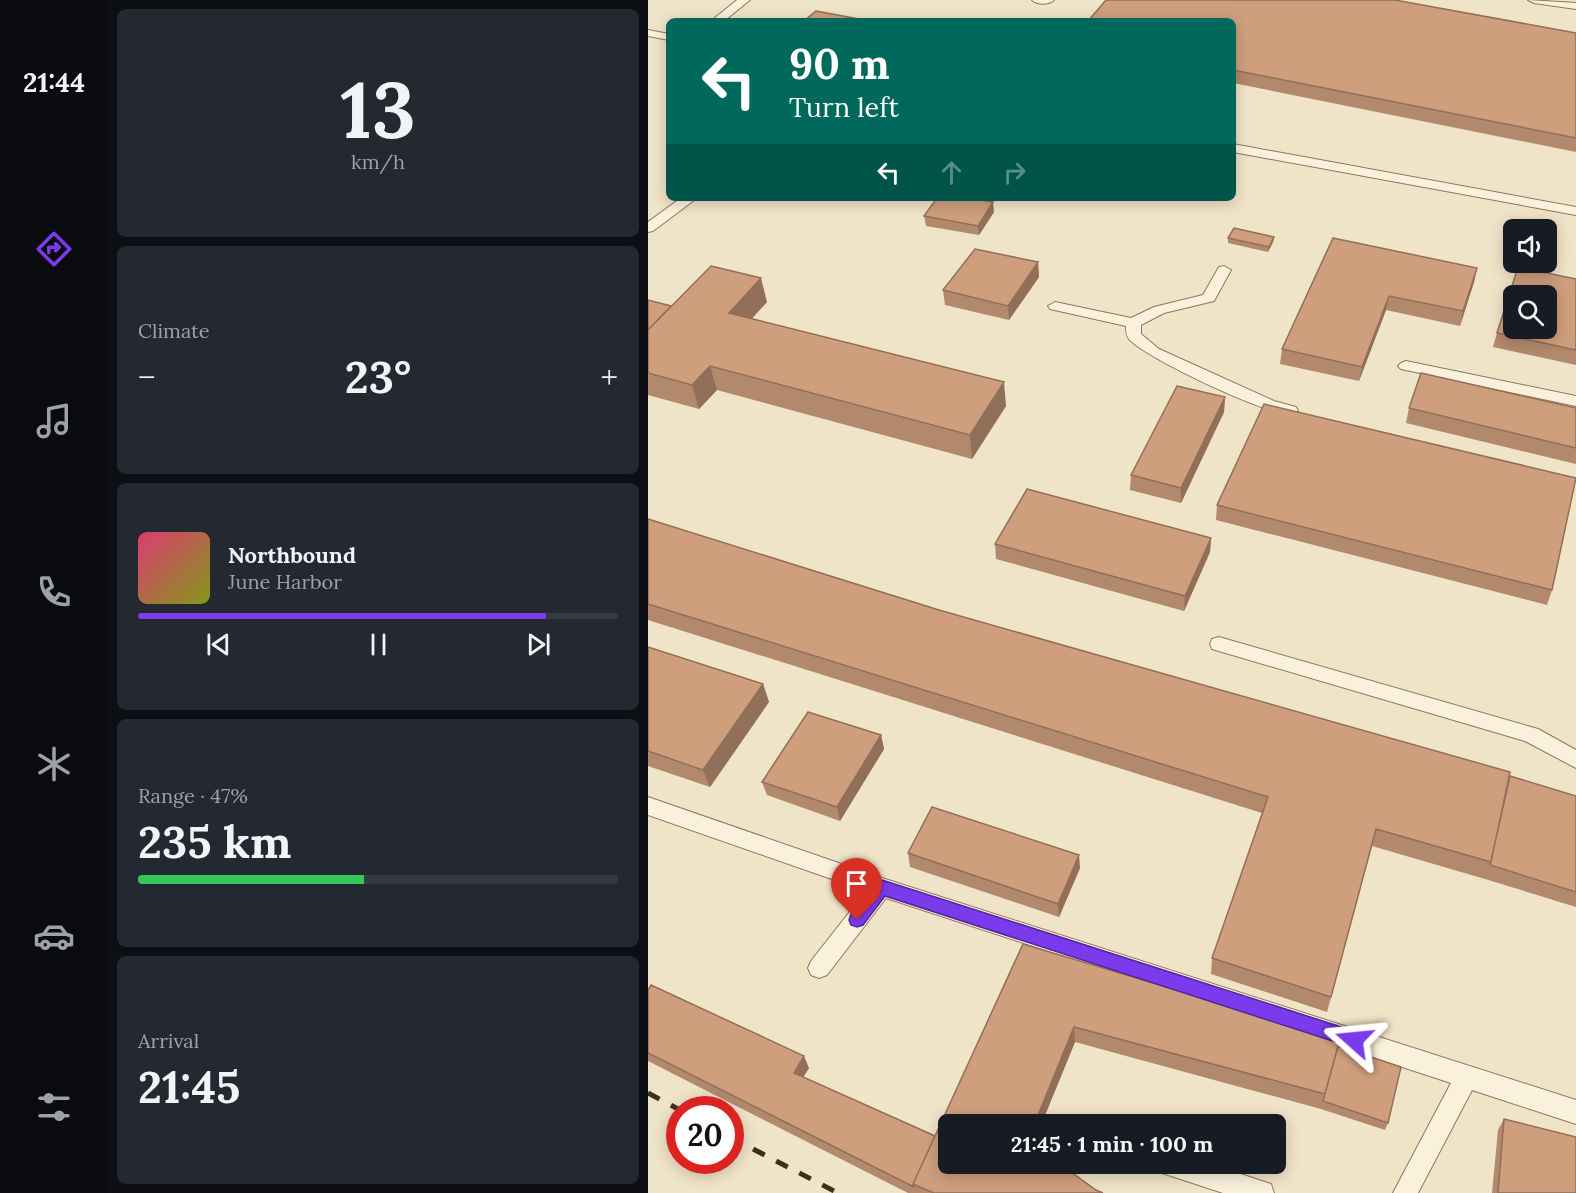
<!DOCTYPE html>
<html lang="en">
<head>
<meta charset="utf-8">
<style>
  body { margin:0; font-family:Lora,serif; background:#242831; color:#f1f3f6; height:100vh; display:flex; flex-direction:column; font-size:22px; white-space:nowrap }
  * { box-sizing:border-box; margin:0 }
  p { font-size:20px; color:#9ea1a6 }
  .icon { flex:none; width:33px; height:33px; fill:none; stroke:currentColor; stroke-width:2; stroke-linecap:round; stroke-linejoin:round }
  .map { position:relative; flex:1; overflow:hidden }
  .drawer { display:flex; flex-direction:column; gap:9px; padding:9px; background:#0d0f14; width:540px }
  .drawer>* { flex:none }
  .banner { position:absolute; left:18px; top:18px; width:570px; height:183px; border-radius:9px; box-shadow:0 3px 15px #0003; background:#00695c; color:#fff; overflow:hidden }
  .controls { position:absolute; left:855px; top:219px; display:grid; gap:12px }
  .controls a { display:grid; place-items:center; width:54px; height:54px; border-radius:9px; background:#171b24; box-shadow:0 3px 15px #0003; font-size:30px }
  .speed { position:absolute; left:18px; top:1096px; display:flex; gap:12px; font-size:30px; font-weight:700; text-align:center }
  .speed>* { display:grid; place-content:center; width:78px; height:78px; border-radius:50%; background:#171b24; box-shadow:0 3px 15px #0003; line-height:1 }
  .speed .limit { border:9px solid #d22; background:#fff; color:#111 }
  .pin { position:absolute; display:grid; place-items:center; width:51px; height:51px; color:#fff; margin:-62px -26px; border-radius:50% 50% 50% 0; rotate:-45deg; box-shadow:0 0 6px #0007 }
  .pin .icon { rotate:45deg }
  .me { position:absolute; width:66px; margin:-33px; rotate:288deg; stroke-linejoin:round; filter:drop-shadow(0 0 4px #0008) }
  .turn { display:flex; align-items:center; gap:21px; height:126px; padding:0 24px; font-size:27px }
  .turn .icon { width:78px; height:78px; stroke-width:2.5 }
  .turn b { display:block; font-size:42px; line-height:51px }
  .lanes { display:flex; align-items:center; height:57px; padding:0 24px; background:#0003; justify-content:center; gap:30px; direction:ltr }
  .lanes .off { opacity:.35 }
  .big { font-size:45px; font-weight:700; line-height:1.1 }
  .drawer .tile { flex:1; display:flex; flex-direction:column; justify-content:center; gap:9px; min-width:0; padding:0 21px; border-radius:9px; background:#242831 }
  .drawer .dial { align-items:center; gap:0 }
  .dial b { font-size:78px; line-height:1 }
  .song { display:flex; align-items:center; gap:18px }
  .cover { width:72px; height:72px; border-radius:9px; background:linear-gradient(135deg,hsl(340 70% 55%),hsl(70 70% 35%)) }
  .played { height:6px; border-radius:3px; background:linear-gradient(90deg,#7c3aed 85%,#363941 85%) }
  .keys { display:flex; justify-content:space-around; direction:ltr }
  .heat { display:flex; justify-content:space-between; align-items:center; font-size:33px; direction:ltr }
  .charge { height:9px; border-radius:4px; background:linear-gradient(90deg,#34c759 47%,#363941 0) }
  .trip { position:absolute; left:290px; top:1114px; width:348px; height:60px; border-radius:9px; background:#171b24; box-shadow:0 3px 15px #0003; font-weight:700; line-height:60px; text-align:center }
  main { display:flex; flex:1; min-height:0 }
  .menu { display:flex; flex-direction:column; width:108px; justify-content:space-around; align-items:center; background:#090b0e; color:#9ea1a6 }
  .menu .icon { width:42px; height:42px }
  .menu .selected { color:#7c3aed }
  .menu b { font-size:27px; color:#f1f3f6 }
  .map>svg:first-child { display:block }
</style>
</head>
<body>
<main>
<nav class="menu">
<b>21:44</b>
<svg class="icon selected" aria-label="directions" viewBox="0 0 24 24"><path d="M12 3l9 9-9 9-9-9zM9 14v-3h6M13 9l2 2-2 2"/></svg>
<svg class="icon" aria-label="music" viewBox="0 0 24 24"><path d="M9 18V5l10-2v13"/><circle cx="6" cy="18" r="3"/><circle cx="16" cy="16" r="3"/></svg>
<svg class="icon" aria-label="phone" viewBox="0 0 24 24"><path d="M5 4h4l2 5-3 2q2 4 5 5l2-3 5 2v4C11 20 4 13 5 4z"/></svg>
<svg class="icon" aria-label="climate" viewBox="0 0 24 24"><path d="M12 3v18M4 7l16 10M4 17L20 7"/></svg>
<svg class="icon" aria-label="car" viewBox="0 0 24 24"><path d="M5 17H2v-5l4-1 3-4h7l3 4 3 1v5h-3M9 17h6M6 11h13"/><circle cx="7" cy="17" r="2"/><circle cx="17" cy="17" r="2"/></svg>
<svg class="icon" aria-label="filters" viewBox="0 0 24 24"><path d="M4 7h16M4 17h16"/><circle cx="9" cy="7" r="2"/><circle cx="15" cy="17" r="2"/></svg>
</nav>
<section class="drawer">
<div class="tile dial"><b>13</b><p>km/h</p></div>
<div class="tile"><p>Climate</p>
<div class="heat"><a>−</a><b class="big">23°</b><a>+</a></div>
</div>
<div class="tile">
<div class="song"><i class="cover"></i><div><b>Northbound</b><p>June Harbor</p></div></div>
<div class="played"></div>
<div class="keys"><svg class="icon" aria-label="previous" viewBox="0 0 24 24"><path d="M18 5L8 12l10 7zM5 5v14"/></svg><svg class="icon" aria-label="pause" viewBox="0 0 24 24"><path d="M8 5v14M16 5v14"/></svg><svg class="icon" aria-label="next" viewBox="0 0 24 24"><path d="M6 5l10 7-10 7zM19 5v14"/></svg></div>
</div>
<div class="tile"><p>Range · 47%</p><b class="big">235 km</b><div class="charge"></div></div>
<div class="tile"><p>Arrival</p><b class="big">21:45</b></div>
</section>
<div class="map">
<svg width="928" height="1193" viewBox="0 0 928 1193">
  <rect width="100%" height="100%" fill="#f0e4c8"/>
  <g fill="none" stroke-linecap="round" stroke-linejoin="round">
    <defs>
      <path id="service" d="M89,0h13l-26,21h-13z
        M384,0h22c-5,5 -17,5 -22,0z
        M880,0l48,3v6l-42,-6z
        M0,30l21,4v6l-21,-4z
        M585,144l343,63v8l-343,-63z
        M33,198h16l-44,33 -5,1v-10z
        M576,266l7,4 -17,31 -50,12 -23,12v9l18,15 115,52 22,6 2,4 -2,4c-20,5 -153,-58 -167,-76 -3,-4 -3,-8 -3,-13l-76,-17 -2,-3 7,-4 76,16 23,-11 49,-12 16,-28z
        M758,361l170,35v10l-175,-37 -3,-3 3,-3z
        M571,637l319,92 38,21v18l-51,-27 -313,-92 -2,-5 2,-5z
        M0,797l234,81 694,222v24l-104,-34 -54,103h-25l58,-110 -565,-185 -59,77 -8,3 -8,-3 -3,-7 3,-7 55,-70 -218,-76z
        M511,1164h51l61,20 3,9h-51l-61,-20z"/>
    </defs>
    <use href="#service" stroke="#8d765c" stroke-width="2"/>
    <use href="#service" fill="#faf1dc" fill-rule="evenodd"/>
    <path stroke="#3d2e20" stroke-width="5" stroke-dasharray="13 13" stroke-linecap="butt" d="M0,1093l32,17
      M82,1137l108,56"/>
  </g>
  <path fill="#b2896c" d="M585,21l343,12v119l-343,-69z
    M346,212l-15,23 -53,-9 -2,-10z
    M626,237l-1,5 -5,10 -40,-9v-5z
    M685,238l144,30 -3,14 -14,44 -74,-16 -27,71 -79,-17 2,-15z
    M390,262l1,15 -30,43 -64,-15 -2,-15z
    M928,279v86l-83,-18 4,-14z
    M0,300l23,6 96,-4 -15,16 254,88 -34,53 -255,-69 -18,19 -51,-14z
    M577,397l-1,15 -43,91 -51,-13 1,-15z
    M761,408h167v56l-170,-41z
    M569,505l335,85 -5,15 -331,-85z
    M0,519l291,91 637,186v111l-91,-28 -113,-33 -45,166 -116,-38 1,-16 50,-145 -614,-193z
    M563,538l-1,14 -26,59 -188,-52 -1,-15z
    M0,647l115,37 6,18 -59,85 -62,-21z
    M233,735l3,14 -44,72 -73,-26 -5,-13z
    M260,853l172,15 -21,49 -149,-50z
    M375,944l315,102 50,77 -3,7 -64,-21 -246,-67 -34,83h-93l155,68h-195l-260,-132v-71l161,78 -6,9 132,59z
    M856,1119l72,74h-84l6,-63z"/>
  <path fill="#916f58" d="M345,202l1,10 -15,23 -1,-9z
    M626,237l-1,5 -5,10 1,-5z
    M390,262l1,15 -30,43 -1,-14z
    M829,268l-3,14 -14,44 3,-15z
    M113,278l6,24 -32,35 -6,-24z
    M741,296l-3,14 -27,71 3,-14z
    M62,366l7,24 -18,19 -7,-24z
    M356,382l2,24 -34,53 -2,-24z
    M577,397l-1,15 -43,91v-15z
    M563,538l-1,14 -26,59 1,-15z
    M115,684l6,18 -59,85 -7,-17z
    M233,735l3,14 -44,72 -3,-14z
    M431,855l1,13 -21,49 -1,-13z
    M426,1027l1,15 -34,83h-7z
    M156,1056l5,12 -10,16 -5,-11z"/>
  <path fill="#cf9f7d" stroke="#916f58" stroke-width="1.5" fill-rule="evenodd" d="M458,0h289l181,33v105l-343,-68v-49h-145z
    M168,11l54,10h-66z
    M289,198h33l23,4 -15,24 -54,-10z
    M586,228l40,9 -5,10 -41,-9z
    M685,238l144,30 -14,43 -74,-15 -27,71 -80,-18z
    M327,249l63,13 -30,44 -65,-16z
    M63,266l50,12 -32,35 275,69 -34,53 -260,-69 -18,19 -44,-12v-43z
    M870,267l58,12v71l-79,-17zM866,296h32v32h-32z
    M0,300l23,6 -23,24z
    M773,373l155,35v40l-167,-40z
    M529,386l48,11 -44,91 -50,-13z
    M616,404l312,74 -24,112 -335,-85z
    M379,489l184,49 -26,58 -190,-52z
    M0,519l291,91 571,162 -19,90 -115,-33 -45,168 -119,-39 56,-161 -620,-193z
    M0,647l115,37 -60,86 -55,-19z
    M160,712l73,23 -44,72 -75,-25z
    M862,776l66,20v96l-86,-27z
    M284,807l147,48 -21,49 -150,-51z
    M375,944l317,95 -15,55 -251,-67 -40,98h-86v39h112l36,26 7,3h-169l-21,-9z
    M3,985l153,71 -10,17 141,63 -22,48 1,3 -266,-134v-63z
    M690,1046l63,21 -13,56 -65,-22z
    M856,1119l72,18v56h-78z"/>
  <path fill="#7c3aed" stroke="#51269a" stroke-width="1.5" d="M234,880l472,151 6,3 3,6 -3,6 -6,2 -469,-152 -22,29 -6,2 -6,-2 -2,-5 2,-6 25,-32z"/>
</svg>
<div class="controls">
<a><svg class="icon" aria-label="sound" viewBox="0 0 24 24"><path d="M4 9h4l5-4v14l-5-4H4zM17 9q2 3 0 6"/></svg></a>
<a><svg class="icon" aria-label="search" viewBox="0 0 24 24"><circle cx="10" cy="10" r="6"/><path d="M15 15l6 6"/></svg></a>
</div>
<div class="speed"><div class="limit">20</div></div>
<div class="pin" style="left:209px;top:920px;background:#d93025"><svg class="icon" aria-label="arrive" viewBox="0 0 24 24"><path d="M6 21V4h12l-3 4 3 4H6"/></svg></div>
<svg class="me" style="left:706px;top:1040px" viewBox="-20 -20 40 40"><path d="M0-17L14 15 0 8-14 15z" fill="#7c3aed" stroke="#fff" stroke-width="4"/></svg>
<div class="trip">21:45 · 1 min · 100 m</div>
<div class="banner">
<div class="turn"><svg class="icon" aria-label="left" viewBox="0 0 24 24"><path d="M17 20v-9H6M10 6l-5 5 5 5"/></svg><div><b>90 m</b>Turn left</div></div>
<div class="lanes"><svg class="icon" aria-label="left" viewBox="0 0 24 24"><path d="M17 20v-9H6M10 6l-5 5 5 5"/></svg><svg class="icon off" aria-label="ahead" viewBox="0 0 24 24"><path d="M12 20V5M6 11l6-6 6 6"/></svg><svg class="icon off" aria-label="right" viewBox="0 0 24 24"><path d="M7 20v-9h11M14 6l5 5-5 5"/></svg></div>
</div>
</div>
</main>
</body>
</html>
